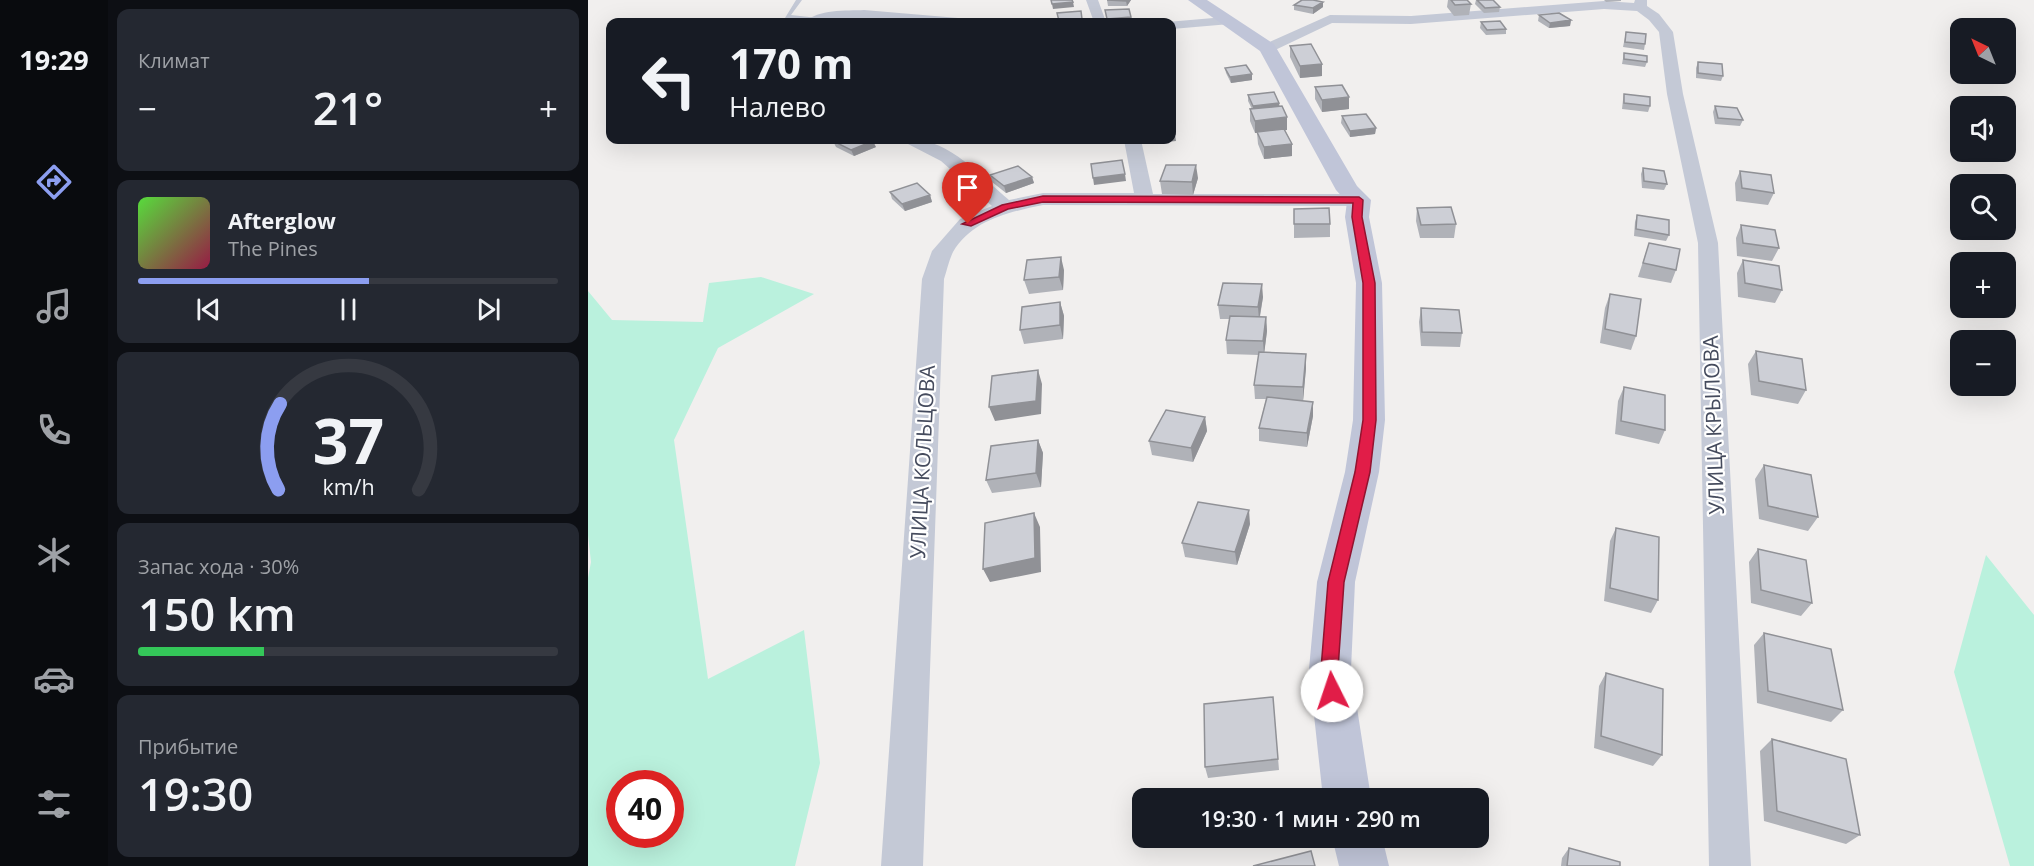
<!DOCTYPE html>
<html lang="ru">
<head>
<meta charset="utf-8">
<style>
  body { margin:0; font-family:"Open Sans",sans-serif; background:#242831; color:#f1f3f6; height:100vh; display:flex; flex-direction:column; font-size:22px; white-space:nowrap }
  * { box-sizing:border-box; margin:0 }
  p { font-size:20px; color:#9ea1a6 }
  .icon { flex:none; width:33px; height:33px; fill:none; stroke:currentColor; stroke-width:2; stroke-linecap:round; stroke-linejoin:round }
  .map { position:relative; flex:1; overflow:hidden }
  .details { display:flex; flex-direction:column; gap:9px; padding:9px; background:#0d0f14; width:480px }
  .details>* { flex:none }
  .banner { position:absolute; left:18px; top:18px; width:570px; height:126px; border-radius:12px; box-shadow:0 6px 24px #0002; background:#171b24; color:#f1f3f6; overflow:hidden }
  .needle { width:39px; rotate:317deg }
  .controls { position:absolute; left:1362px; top:18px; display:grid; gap:12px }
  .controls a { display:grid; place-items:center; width:66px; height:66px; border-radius:12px; background:#171b24; box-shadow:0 6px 24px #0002; font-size:30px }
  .speed { position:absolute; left:18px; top:770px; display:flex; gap:12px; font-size:30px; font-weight:700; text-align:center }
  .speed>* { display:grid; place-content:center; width:78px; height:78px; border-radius:50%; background:#171b24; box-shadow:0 6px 24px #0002; line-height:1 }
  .speed .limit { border:9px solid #d22; background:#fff; color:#111 }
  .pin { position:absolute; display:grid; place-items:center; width:51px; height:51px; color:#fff; margin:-62px -26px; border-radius:50% 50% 50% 0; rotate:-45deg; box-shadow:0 0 6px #0007 }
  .pin .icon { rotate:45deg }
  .me { position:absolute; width:66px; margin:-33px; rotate:356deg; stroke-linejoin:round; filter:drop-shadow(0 0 4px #0008) }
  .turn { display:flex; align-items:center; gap:21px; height:126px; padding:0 24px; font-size:27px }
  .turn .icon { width:78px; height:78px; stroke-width:2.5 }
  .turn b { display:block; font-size:42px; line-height:51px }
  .big { font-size:45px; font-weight:600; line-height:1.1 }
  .details .widget { flex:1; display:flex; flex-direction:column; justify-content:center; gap:9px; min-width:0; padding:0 21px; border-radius:12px; background:#242831 }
  .details .dial { align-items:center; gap:0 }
  .dial svg { height:156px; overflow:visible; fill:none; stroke:#363941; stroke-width:7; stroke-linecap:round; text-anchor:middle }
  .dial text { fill:#f1f3f6; stroke:none }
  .song { display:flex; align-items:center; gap:18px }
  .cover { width:72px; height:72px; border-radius:9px; background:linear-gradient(135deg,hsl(110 70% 55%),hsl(340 70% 35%)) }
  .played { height:6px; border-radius:3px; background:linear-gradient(90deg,#8c9ef0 55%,#363941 55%) }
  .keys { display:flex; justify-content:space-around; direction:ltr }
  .heat { display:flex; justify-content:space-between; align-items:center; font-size:33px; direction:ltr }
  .charge { height:9px; border-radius:4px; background:linear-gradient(90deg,#34c759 30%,#363941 0) }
  .trip { position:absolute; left:544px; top:788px; width:357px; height:60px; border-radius:12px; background:#171b24; box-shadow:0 6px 24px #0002; font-weight:600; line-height:60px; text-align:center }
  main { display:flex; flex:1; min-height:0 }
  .dock { display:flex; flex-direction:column; width:108px; justify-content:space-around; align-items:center; background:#090b0e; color:#9ea1a6 }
  .dock .icon { width:42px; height:42px }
  .dock .active { color:#8c9ef0 }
  .dock b { font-size:27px; color:#f1f3f6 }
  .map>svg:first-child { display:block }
</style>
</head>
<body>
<main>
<nav class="dock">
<b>19:29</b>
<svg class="icon active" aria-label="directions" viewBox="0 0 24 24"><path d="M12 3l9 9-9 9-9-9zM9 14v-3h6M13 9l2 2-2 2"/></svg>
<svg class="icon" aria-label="music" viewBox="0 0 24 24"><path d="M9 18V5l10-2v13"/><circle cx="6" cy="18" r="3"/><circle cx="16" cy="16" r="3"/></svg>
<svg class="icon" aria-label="phone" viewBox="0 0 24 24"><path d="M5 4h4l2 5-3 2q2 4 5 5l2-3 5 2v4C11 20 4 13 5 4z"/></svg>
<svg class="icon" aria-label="climate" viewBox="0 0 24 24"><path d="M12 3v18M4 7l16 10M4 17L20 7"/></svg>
<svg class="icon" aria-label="car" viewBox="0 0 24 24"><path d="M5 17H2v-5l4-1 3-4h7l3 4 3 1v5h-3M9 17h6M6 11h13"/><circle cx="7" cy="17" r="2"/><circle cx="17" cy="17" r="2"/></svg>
<svg class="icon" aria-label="filters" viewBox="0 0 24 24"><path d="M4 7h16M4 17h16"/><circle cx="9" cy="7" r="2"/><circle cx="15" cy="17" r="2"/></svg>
</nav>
<section class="details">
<div class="widget"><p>Климат</p>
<div class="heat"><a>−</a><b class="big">21°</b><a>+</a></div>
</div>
<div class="widget">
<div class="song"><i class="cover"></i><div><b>Afterglow</b><p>The Pines</p></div></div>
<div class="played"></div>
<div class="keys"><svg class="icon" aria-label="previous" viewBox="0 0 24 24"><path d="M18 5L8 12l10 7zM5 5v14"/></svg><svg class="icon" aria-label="pause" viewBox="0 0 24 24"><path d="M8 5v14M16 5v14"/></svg><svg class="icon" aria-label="next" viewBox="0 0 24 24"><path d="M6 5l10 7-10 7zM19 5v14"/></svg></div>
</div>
<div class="widget dial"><svg viewBox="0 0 100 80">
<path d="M14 69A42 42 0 1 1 86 69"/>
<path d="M14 69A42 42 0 0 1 15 25" stroke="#8c9ef0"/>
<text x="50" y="56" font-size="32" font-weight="700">37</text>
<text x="50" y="72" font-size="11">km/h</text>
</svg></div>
<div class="widget"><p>Запас хода · 30%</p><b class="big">150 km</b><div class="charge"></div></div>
<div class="widget"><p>Прибытие</p><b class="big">19:30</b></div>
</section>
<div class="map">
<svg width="1446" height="866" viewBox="0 0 1446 866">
  <rect width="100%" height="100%" fill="#f1efee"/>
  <path fill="#baf1dd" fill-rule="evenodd" d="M173,277l53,17 -96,54 -44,92 34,239 96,-49 16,133 -25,103h-207v-288l3,-16 -3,-27v-244l24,29 91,2 6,-39zM32,783h50v51h-50z
    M1398,555l48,60v251h-24l-56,-194z"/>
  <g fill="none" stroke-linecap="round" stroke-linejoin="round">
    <path fill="#c4c9d6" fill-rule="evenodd" d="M208,0h6l-11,15 27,3 2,3 -35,-3z"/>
    <path fill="#c4c9d6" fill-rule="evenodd" d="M498,0h12l8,22h-12z
      M1047,0h12v6l12,8 14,18 10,62 35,149 33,623h-42l-11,-623 -31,-149 -8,-62 -10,-12 -12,-9 -33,-2 -193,15 -79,-1 -59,28 -5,1 -7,-4 2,-3 67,-30 81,1 193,-15 30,2z
      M276,10l94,8 7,4c-33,4 -66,-4 -99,-4 -20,0 -41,6 -61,4 13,-13 41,-11 59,-12z
      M637,17l5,1 2,3 -2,3 -58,5v-7h-5z
      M317,140c41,-5 75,36 104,60l34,-7h91l-10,-53h17l12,54h206l7,2 3,4 -3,4 -7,2 -316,-1c-34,7 -71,15 -90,47 -4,8 -6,18 -9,27l-21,587h-42l41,-587 10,-28 28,-32 32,-13 -51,-45 -33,-17z"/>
    <path fill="#c0c5d8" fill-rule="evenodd" d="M600,0h19l67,44 83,142 14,14 -2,17 13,66 3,137 -6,52 -24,110 -4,87 20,129h-48l-14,-129 8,-87 28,-110 8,-52 3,-137 -11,-66 2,-15 -11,-12 -76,-139z
      M744,837h50l7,29h-50z"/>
  </g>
  <path fill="#b0b2b8" d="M519,0h24l-4,6h-19z
    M860,0h19l4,4 -2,11 -15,1 -7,-9z
    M888,0h17l7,7 -1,5 -15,1 -9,-9z
    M1016,0h17v1l-15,1z
    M735,2v5l-10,7 -19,-4v-5z
    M951,15l32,5 -1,6 -21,2 -11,-7z
    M893,22l25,7v5l-20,1 -6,-7z
    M1038,32l19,12 -1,6 -21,-3z
    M702,46l32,18v12l-22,2 -10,-21z
    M1036,53l23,9 -2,5 -23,-3z
    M1110,62l25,14 -2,5 -25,-3v-10z
    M637,68l27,12 -21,3 -5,-10z
    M727,87l34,22 -27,3 -7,-13z
    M1036,94l26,12 -2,6 -26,-3 1,-9z
    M660,95l31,11 8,24h-2l7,14v12l-28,3 -6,-15 -1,-11h-2l-5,-12v-12h2l-4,-8z
    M1127,106l28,14 -3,6 -25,-2 -2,-12z
    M754,116l34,12 -1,6 -25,3 -9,-14z
    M245,141l43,6 -22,9 -18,-9z
    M1055,168l24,16 -3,6 -22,-2 -1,-14z
    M1152,171l34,22 -6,12 -32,-4 -1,-18z
    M402,175l42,2 2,6 -28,10 -14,-11z
    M610,178l-5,17 -31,-1 -2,-13z
    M302,192l40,3 2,7 -27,9 -13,-12z
    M829,208l39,16 -2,14h-34l-4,-17z
    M706,209l36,15v13l-36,1z
    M1049,215l32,20 -3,6 -32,-5 1,-14z
    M1153,225l38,23 -7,13 -35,-5 -1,-18z
    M1061,243l27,27 -5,13 -33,-6z
    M1155,260l39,30 -7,13 -37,-6 -1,-24z
    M476,270l-1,20 -34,4 -5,-14z
    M1022,294l26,42 -5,14 -31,-7 5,-35z
    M675,297l-3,20h6l1,14 -3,22 42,1v14l-3,33 10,15 -6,31 -48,-6v-13l7,-29h-11l-1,-14 5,-30 -32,-1 -1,-14 4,-21h-10l-2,-14z
    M472,302l4,14 -1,23 -39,5 -4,-14z
    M833,308l41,25 -2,14 -39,-1 -2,-24z
    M1168,351l50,39 -8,14 -47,-9 -3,-31z
    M1036,387l41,43 -6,14 -44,-10 3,-33z
    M617,417l2,14 -14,31 -41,-7 -3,-14z
    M450,440l5,13 -2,34 -49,6 -6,-13z
    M1176,465l54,52 -10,14 -49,-12 -4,-40z
    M662,524l-13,41 -52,-8 -3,-14z
    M1028,528l42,72 -7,13 -47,-12 6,-60z
    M1170,549l54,54 -11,13 -50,-13 -2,-41z
    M1176,633l79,77 -12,12 -74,-19 -3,-58z
    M1018,673l56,82 -9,11 -59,-18 5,-62z
    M685,697l6,73 -71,8 -3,-11z
    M1184,739l88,96 -14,9 -82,-23 -4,-70z
    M981,848l51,18h-59l1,-8z"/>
  <path fill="#909196" d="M539,0h4l-4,6 -1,-5z
    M485,2l1,5 -21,2 -1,-5z
    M735,2v5l-10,7v-6z
    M543,17l1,5h-25v-3z
    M494,19l1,3h-24v-1z
    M983,20l-1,6 -21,2 1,-5z
    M734,64v12l-22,2v-12z
    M664,74v6l-21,3 -1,-6z
    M761,97v12l-27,3v-12z
    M691,103l1,6 -27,3v-6z
    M699,117v13l-32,3v-12z
    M788,128l-1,6 -25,3v-6z
    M587,134l1,7 -27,3 -1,-4h24v-5z
    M285,141l3,6 -22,9 -3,-6z
    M704,144v12l-28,3v-12z
    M608,165l2,13 -5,17 -1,-13z
    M537,174l1,7 -32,4 -1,-7z
    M444,177l2,6 -28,10 -2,-7z
    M342,195l2,7 -27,9 -3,-7z
    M473,257l3,13 -1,20 -4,-13z
    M674,284l1,13 -4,23 -1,-13z
    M472,302l4,14 -1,23 -3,-14z
    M678,317l1,14 -3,24 -1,-14z
    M718,354v14l-3,33v-14z
    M450,370l4,14 -1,30 -46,7 -6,-14z
    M725,402v14l-6,31v-14z
    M617,417l2,14 -14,31 -2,-14z
    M450,440l5,13 -2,34 -5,-14z
    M661,510l1,14 -13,41 -2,-13z
    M446,513l6,14 1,45 -51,10 -7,-13z"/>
  <path fill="#cdcfd6" stroke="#909196" stroke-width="1.5" d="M463,0h21l1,2 -21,2z
    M519,0h20l-1,1z
    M714,0h11l10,2 -10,6 -19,-3z
    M863,0h16l4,4 -16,1z
    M889,0h16l7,7 -15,1z
    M541,9l2,8 -24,2 -2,-9z
    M493,11l1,8 -23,2 -2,-8z
    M971,13l12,7 -21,3 -11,-8z
    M912,21l6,8 -19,1 -6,-8z
    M1038,32l20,2 -1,10 -20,-2z
    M723,44l11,20 -22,2 -10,-20z
    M1036,53l23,3v6l-23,-3z
    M1110,62l24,2 1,12 -25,-3z
    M658,65l6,9 -22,3 -5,-9z
    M754,85l7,12 -27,3 -7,-13z
    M686,92l5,11 -26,3 -5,-11z
    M1036,94l26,3v9l-26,-3z
    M694,106l5,11 -32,4 -5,-12z
    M1127,106l22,2 6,12 -25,-2z
    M778,114l10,14 -26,3 -8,-15z
    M584,124l3,10 -3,1z
    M696,129l8,15 -28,3 -7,-15z
    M249,140h33l3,1 -22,9 -18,-9z
    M534,160l3,14 -32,4 -2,-14z
    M578,165h30l-4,17 -32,-1z
    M430,166l14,11 -28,9 -14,-11z
    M1055,168l21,3 3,13 -23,-3z
    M1152,171l31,4 3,18 -32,-5z
    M329,183l13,12 -28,9 -12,-12z
    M863,207l5,17 -35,1 -4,-17z
    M741,208l1,16h-36v-15z
    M1049,215l32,5v15l-33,-6z
    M1153,225l34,5 4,18 -36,-5z
    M1061,243l31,6 -4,21 -33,-7z
    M473,257l-2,20 -35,3 3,-20z
    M1155,260l36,6 3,24 -37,-7z
    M635,283l39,1 -4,23 -40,-2z
    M1022,294l31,5 -5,37 -31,-7z
    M472,302v23l-40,5 2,-23z
    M833,308l38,2 3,23 -40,-1z
    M642,316l36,1 -3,24 -37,-1z
    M1168,351l46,8 4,31 -47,-9z
    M671,352l47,2 -3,33 -49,-2z
    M450,370l-2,31 -47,6 3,-31z
    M1036,387l41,8v35l-44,-9z
    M679,397l46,5 -6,31 -48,-5z
    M578,410l39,7 -14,31 -42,-7z
    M450,440l-2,33 -50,7 5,-34z
    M1176,465l47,10 7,42 -50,-11z
    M610,502l51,8 -14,42 -53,-9z
    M446,513l1,45 -52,11 2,-46z
    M1028,528l43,9 -1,63 -48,-12z
    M1170,549l48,11 6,43 -51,-13z
    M1176,633l67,16 12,61 -75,-19z
    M1018,673l57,16 -1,66 -61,-19z
    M685,697l5,62 -73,8 -1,-63z
    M1184,739l74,20 14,76 -83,-24z
    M981,848l51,14v4h-53z
    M723,851l4,15h-62z"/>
  <path fill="#e11d48" stroke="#92132f" stroke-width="1.5" d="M455,196l316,1 4,3 -1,17 13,66 1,137 -6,52 -26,110 -6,87 3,22 -2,6 -7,2 -6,-2 -5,-28 7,-87 27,-110 8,-52v-137l-11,-66 1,-14 -310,-1 -35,7 -37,17 -9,-2 40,-19z"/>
  <g text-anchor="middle" stroke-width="4.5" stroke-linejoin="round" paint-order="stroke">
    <g font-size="21" fill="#454b5d" stroke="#fff">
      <text transform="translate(1126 425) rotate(-92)" y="7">УЛИЦА КРЫЛОВА</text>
      <text transform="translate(335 462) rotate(-87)" y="7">УЛИЦА КОЛЬЦОВА</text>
    </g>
  </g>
</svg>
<div class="controls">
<a><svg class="needle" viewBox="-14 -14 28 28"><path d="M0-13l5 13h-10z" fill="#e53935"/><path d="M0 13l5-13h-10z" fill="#9ea1a6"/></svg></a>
<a><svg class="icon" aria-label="sound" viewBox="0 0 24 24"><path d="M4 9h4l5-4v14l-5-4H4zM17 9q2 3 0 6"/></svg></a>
<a><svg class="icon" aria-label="search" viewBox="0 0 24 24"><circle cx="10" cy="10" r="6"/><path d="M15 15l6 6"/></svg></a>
<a>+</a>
<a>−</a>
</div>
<div class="speed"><div class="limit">40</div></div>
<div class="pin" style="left:380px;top:224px;background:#d93025"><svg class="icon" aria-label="arrive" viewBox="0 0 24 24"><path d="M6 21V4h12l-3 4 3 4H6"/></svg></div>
<svg class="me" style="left:744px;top:691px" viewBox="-20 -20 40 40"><circle r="19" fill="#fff"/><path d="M0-13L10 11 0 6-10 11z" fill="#e11d48"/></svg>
<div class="trip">19:30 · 1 мин · 290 m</div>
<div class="banner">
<div class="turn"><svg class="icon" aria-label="left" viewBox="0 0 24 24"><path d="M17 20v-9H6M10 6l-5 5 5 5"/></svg><div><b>170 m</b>Налево</div></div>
</div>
</div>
</main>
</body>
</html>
